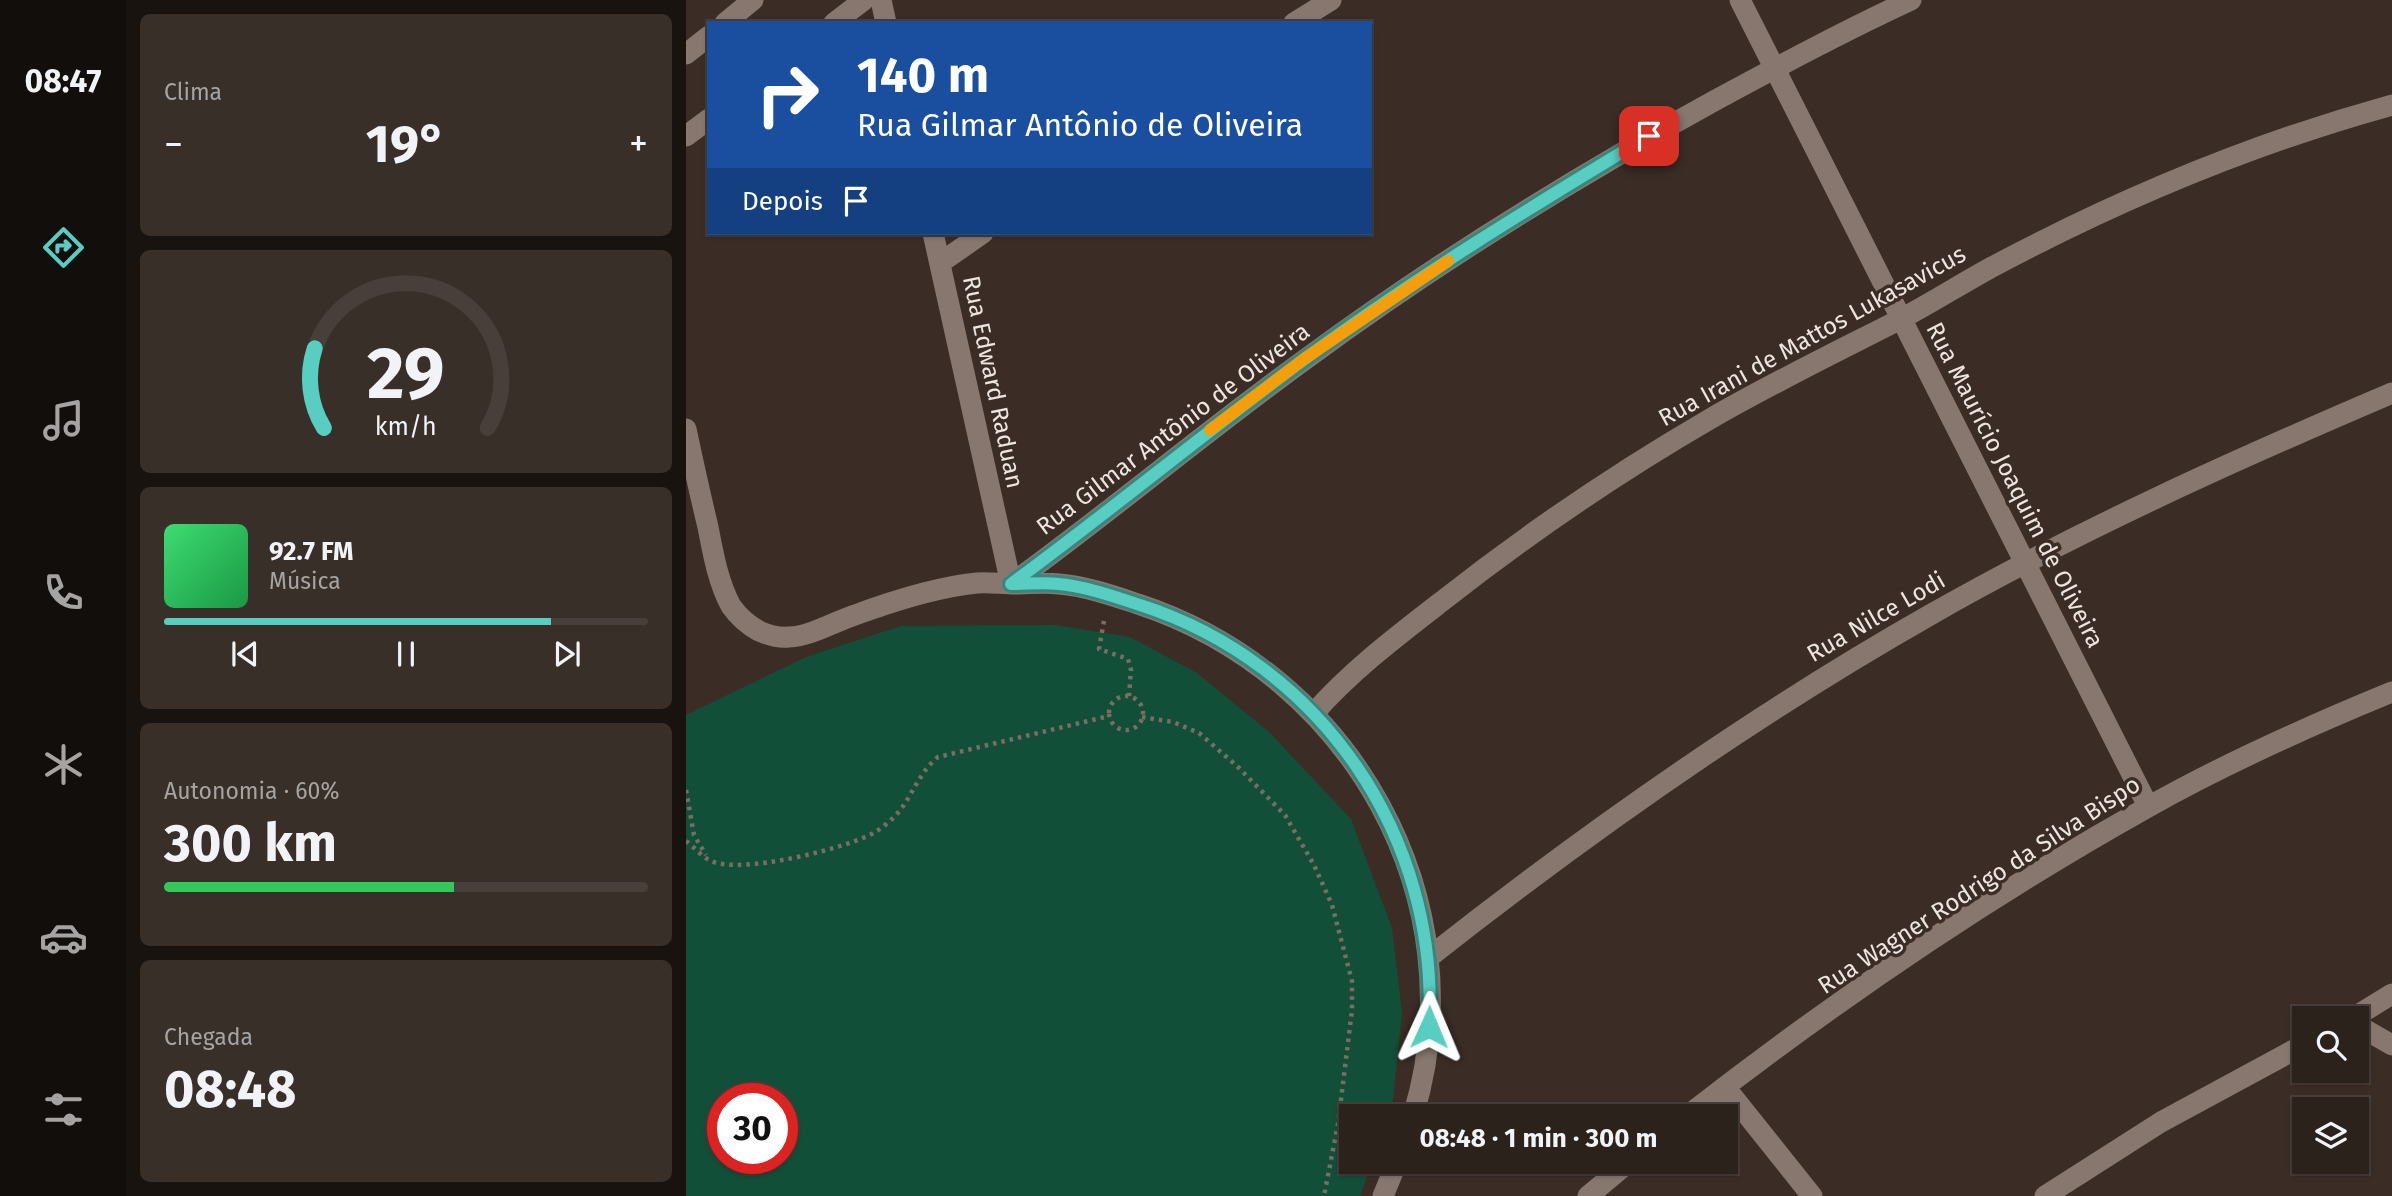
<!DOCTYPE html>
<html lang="pt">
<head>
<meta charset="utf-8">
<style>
  body { margin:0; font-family:"Fira Sans",sans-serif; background:#382f29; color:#f1f3f6; height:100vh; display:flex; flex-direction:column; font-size:26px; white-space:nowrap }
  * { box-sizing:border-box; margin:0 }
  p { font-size:23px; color:#a6a4a3 }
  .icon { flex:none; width:38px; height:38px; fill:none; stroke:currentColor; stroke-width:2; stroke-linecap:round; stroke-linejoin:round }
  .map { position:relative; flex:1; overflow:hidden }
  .details { display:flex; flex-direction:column; gap:14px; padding:14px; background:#18130f; width:560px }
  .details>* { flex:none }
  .hud { position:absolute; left:21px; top:21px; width:665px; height:214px; border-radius:0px; box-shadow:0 2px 5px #0004,0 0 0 2px #483f3b; background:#1a4fa0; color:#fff; overflow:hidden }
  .fabs { position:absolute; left:1606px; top:1006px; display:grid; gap:14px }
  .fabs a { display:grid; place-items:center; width:77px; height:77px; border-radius:0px; background:#2c221c; box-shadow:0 2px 5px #0004,0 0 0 2px #483f3b; font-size:35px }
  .speed { position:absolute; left:21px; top:1083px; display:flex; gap:14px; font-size:35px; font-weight:700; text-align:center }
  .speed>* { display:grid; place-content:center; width:91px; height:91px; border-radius:50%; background:#2c221c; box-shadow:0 2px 5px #0004,0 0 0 2px #483f3b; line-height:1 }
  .speed .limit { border:10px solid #d22; background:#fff; color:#111 }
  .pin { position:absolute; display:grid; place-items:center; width:60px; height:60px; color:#fff; margin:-30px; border-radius:14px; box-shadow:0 4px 10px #0006 }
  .me { position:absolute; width:77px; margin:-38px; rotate:1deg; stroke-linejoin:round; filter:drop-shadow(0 0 5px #0008) }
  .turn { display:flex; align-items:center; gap:24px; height:147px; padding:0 35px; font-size:32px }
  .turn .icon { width:91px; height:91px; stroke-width:2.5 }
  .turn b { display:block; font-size:49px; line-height:60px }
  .then { display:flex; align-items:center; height:66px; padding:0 35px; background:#0003; gap:14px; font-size:26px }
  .big { font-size:52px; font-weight:700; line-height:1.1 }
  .details .tile { flex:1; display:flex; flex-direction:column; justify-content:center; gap:10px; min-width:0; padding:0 24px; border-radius:10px; background:#382f29 }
  .details .dial { align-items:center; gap:0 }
  .dial svg { height:182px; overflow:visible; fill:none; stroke:#483f3b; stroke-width:7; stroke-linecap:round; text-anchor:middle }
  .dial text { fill:#f1f3f6; stroke:none }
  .song { display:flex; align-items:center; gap:21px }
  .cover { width:84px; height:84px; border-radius:10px; background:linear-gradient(135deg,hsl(140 70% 55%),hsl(140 70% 35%)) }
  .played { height:7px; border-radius:4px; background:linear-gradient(90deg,#57cec1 80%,#483f3b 80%) }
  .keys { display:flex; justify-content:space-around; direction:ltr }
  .heat { display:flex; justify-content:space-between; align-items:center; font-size:38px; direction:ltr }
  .charge { height:10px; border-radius:5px; background:linear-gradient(90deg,#34c759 60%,#483f3b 0) }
  .trip { position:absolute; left:653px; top:1104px; width:399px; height:70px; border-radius:0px; background:#2c221c; box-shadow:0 2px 5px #0004,0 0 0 2px #483f3b; font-weight:700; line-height:70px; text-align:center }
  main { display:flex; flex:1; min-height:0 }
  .dock { display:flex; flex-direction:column; width:126px; justify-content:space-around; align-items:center; background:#120e0b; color:#a6a4a3 }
  .dock .icon { width:49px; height:49px }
  .dock .on { color:#57cec1 }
  .dock b { font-size:32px; color:#f1f3f6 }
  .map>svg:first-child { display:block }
</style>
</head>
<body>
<main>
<nav class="dock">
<b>08:47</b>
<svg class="icon on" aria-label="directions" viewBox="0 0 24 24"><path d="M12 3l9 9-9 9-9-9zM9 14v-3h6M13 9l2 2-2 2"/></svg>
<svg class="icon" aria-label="music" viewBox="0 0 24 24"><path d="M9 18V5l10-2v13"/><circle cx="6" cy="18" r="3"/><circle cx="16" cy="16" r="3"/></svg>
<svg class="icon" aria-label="phone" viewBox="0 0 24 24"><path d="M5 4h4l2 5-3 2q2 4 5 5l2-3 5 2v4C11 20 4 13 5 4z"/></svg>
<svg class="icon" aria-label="climate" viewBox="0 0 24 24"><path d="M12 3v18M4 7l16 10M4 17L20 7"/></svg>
<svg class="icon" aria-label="car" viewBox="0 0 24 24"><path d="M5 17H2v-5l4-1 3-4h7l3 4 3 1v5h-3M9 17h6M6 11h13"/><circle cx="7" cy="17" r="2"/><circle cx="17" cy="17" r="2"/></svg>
<svg class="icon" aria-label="filters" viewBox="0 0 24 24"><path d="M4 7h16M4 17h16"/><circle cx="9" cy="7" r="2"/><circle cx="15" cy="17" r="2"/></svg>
</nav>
<section class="details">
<div class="tile"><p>Clima</p>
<div class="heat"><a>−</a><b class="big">19°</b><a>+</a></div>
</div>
<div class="tile dial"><svg viewBox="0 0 100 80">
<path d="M14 69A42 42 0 1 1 86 69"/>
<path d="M14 69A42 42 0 0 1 10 34" stroke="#57cec1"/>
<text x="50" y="56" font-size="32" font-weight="700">29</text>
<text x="50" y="72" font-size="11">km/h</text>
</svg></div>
<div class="tile">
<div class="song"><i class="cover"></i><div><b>92.7 FM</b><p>Música</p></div></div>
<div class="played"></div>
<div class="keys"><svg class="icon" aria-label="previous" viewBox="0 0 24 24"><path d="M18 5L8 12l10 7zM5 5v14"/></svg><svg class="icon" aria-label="pause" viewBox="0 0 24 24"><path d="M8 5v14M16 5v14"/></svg><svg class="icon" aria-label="next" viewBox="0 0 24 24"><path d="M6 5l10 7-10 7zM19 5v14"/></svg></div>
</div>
<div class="tile"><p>Autonomia · 60%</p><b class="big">300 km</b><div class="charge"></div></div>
<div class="tile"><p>Chegada</p><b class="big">08:48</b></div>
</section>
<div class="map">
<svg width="1706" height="1196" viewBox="0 0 1706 1196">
  <rect width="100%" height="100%" fill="#3b2d26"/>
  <path fill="#124f39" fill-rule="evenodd" d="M369,625l75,12 67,36 72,59 82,87 41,109 10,85 -10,96 -3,7h-38v46h21l-12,34h-674v-481l120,-58 95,-31zM37,1099h59v59h-59z"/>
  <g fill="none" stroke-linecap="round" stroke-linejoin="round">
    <path stroke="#796d66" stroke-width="4.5" stroke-dasharray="3.5 5" stroke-linecap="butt" d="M418,621l-5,28 29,10 3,11 -2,26
      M423 713a17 17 0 1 1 34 0a17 17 0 1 1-34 0Z
      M456,717l31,5 26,11 38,33 48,49 29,50 18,40 20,76v29l-14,114 -14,72
      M0,790l8,45 12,20
      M0,841c8,6 16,16 25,20 29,14 139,-13 166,-30 6,-4 12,-9 17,-14 18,-18 23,-43 44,-60l171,-41"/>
    <path stroke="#87776f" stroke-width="21" d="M195,0l5,23
      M1054,0l408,806
      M39,23l28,-23
      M148,23l30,-23
      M608,23l37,-23
      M0,54l23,-18
      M0,136l23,-17
      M247,233l78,351c99,-72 193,-151 292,-223 130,-96 269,-182 411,-260 65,-35 130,-70 197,-101
      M254,263l43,-30
      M0,429c7,33 14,65 22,98 5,26 10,55 23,79 7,10 17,19 28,25 9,4 20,7 30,6 22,-1 45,-15 66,-22 38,-14 81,-28 122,-32 12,-1 25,1 38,1 14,0 30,-2 44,0 26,2 55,12 79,20 213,70 341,296 275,512
      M628,713c37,-42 83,-77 127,-111 85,-67 176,-129 269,-183 62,-36 126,-67 189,-99 32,-17 62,-36 93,-53 126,-67 262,-124 400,-162
      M742,958c160,-126 324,-242 502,-343 149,-85 305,-155 462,-222
      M1667,1018l39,-24
      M1671,1025l35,20
      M1039,1087l87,109
      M1001,1116c145,-113 300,-219 461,-309 78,-44 161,-81 244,-115
      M697,1196l14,-34
      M902,1196l41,-34
      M1359,1196l116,-74 144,-78"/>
  </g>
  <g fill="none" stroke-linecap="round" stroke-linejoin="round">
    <defs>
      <path id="route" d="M743,1027c11,-190 -108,-364 -289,-422 -24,-8 -56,-19 -81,-21 -16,-2 -32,0 -48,0 98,-72 192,-150 291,-223 111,-82 229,-154 347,-225"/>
    </defs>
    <use href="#route" stroke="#39867d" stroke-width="18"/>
    <use href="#route" stroke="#57cec1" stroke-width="12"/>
    <path stroke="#f59e0b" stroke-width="12" d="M524,430l94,-71 144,-98"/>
  </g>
  <g text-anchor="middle" stroke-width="7" stroke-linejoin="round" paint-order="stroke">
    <g font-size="24" fill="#eee5e0" stroke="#3b2d26">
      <text transform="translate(1126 336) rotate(-29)" y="8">Rua Irani de Mattos Lukasavicus</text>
      <text transform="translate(307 382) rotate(78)" y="8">Rua Edward Raduan</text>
      <text transform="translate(487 429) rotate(-37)" y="8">Rua Gilmar Antônio de Oliveira</text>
      <text transform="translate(1329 485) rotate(63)" y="8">Rua Maurício Joaquim de Oliveira</text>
      <text transform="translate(1190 617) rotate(-30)" y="8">Rua Nilce Lodi</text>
      <text transform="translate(1293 885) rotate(-33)" y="8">Rua Wagner Rodrigo da Silva Bispo</text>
    </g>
  </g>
</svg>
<div class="fabs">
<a><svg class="icon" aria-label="search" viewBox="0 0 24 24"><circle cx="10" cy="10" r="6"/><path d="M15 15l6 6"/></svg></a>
<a><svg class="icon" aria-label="layers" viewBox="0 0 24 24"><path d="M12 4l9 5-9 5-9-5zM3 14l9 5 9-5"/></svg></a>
</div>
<div class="speed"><div class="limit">30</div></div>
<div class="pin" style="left:963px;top:136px;background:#d93025"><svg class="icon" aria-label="arrive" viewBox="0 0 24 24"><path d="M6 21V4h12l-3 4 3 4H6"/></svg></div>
<svg class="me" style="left:743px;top:1027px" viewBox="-20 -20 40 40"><path d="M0-17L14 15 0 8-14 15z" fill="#57cec1" stroke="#fff" stroke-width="4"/></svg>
<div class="trip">08:48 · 1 min · 300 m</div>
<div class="hud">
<div class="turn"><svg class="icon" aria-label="right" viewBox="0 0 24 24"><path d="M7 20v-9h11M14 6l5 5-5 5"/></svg><div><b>140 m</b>Rua Gilmar Antônio de Oliveira</div></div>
<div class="then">Depois<svg class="icon" aria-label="arrive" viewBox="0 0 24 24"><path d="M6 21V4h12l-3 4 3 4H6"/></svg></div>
</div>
</div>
</main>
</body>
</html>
